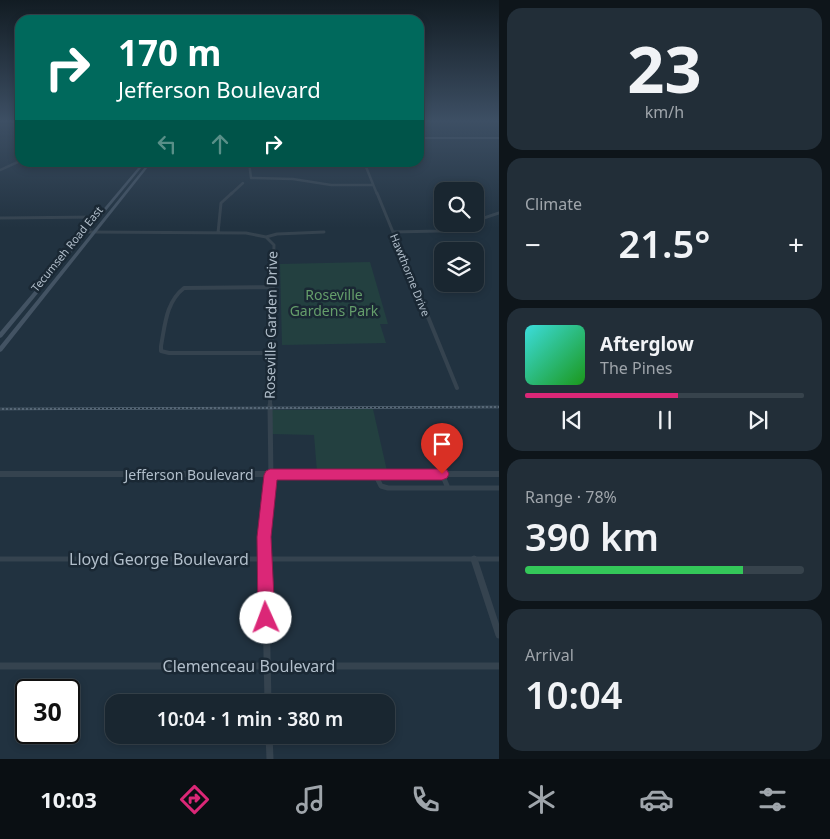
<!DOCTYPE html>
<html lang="en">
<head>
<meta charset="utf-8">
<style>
  body { margin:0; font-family:"Noto Sans",sans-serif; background:#222e38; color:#f1f3f6; height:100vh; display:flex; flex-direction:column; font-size:19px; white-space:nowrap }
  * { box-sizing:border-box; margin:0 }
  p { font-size:16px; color:#9fa5ab }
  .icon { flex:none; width:28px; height:28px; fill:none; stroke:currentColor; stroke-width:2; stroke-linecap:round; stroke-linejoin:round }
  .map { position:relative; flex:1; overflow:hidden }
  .sheet { display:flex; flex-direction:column; gap:8px; padding:8px; background:#0e151a; width:331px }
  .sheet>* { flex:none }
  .top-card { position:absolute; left:15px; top:15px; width:409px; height:152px; border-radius:15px; box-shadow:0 2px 8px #0003,0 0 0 1px #37434c; background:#00695c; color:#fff; overflow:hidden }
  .tools { position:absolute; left:434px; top:182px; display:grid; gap:10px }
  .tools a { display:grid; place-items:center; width:50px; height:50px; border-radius:10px; background:#192630; box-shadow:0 2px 8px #0003,0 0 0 1px #37434c; font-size:25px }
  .speed { position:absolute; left:15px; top:679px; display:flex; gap:10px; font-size:25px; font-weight:700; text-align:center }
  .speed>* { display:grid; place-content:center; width:65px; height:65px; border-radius:50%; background:#192630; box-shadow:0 2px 8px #0003,0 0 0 1px #37434c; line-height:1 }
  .speed .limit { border:2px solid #111; border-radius:8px; background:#fff; color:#111 }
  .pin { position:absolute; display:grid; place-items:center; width:42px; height:42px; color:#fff; margin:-51px -21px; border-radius:50% 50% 50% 0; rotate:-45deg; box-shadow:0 0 5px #0007 }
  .pin .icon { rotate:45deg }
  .me { position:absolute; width:55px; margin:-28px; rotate:358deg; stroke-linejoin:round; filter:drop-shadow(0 0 4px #0008) }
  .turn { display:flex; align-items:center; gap:18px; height:105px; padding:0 20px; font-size:22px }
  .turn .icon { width:65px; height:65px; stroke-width:2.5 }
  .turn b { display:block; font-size:35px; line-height:42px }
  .lanes { display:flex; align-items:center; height:48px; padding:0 20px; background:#0003; justify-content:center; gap:25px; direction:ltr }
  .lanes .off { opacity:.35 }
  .big { font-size:38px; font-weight:600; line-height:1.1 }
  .sheet .tile { flex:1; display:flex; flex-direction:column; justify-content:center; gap:8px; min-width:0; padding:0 18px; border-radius:15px; background:#222e38 }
  .sheet .dial { align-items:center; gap:0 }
  .dial b { font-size:65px; line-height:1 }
  .song { display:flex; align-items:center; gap:15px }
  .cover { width:60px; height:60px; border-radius:8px; background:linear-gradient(135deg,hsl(180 70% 55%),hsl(120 70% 35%)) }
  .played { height:5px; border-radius:2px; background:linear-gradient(90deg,#db2777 55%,#37434c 55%) }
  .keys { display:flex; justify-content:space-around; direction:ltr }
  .heat { display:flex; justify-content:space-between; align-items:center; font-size:28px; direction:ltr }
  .charge { height:8px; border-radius:4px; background:linear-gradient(90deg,#34c759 78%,#37434c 0) }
  .trip { position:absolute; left:105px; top:694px; width:290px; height:50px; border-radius:15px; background:#192630; box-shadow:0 2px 8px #0003,0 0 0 1px #37434c; font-weight:600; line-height:50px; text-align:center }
  .tabs { display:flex; height:80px; justify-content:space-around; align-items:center; background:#0a0f13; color:#9fa5ab }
  .tabs .icon { width:35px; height:35px }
  .tabs .active { color:#db2777 }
  .tabs b { font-size:22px; color:#f1f3f6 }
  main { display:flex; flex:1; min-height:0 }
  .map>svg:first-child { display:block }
</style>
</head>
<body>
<main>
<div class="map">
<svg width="499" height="759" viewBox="0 0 499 759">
  <rect width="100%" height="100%" fill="#213240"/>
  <path fill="#234040" d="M370,262l18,62h-8l6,19 -104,2 -2,-81z
    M373,409l14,62 -70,1 -3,-37 -42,-1v-24z"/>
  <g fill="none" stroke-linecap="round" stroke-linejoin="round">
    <path stroke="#35434f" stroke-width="2.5" d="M419,122h80
      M249,162l2,16 42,1 38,6h42
      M364,162l13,32
      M0,170l20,-9
      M231,194l12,-11"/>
    <path stroke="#35434f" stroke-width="3" d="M377,193l38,93
      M0,218l99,-1
      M475,221l24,-8
      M87,232l159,1 20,4 8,8 -1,41
      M393,232l47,-1 26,-7
      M218,233l3,-30 11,-10
      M266,237l11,-3 47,-2"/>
    <path stroke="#35434f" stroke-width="4" d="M415,285l42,103
      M271,353h-102l-8,-2v-5c4,-21 5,-44 23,-58l88,-1
      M270,406l3,-121"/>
    <path stroke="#35434f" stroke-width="5" d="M375,474l6,12 7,2h111
      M442,474l6,14
      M0,559h499
      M265,560l-1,-23 7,-55 -1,-77"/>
    <path stroke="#35434f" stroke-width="7" d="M265,559l3,143
      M474,559l25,76
      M0,666h499
      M269,735l1,24"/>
    <path stroke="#35434f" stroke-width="6" d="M0,474h499"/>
    <path fill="#435363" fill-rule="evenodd" d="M13,121l7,3v2l-12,-5z
      M419,137h80v2h-80z
      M143,162h3l-144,175 -2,1v-6z
      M149,162h3l-150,189 -2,1v-6z"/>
    <defs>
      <path id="rail" d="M0,409l499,-2"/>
    </defs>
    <use href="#rail" stroke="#576877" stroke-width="2.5"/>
    <use href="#rail" stroke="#1a2834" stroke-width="1" stroke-dasharray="2" stroke-linecap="butt"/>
  </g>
  <linearGradient id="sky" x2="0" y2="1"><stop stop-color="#121c23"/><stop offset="0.53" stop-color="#3d4f64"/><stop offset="1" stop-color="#3d4f64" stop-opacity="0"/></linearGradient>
  <rect width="499" height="228" fill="url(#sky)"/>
  <path fill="#db2777" stroke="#8e194d" d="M270,469h172l5,1 2,4 -2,4 -5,2h-165l-6,57 4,81 -3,6 -6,2 -6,-2 -2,-6 -1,-81 7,-62 2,-4z"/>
  <g text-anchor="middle" stroke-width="5" stroke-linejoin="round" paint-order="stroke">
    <g font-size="11" fill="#b1beca" stroke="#1a2834">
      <text transform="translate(67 249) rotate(-51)" y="4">Tecumseh Road East</text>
      <text transform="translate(410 275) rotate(68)" y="4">Hawthorne Drive</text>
    </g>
    <g font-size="14" fill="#659e6b" stroke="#1a2834">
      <text x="334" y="300">Roseville<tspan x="334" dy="16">Gardens Park</tspan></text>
    </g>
    <g font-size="14" fill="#b1beca" stroke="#1a2834">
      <text transform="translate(271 325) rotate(-89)" y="5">Roseville Garden Drive</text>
      <text x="189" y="480">Jefferson Boulevard</text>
    </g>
    <g font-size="16" fill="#b1beca" stroke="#1a2834">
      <text x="159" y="565">Lloyd George Boulevard</text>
      <text x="249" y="672">Clemenceau Boulevard</text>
    </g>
  </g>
</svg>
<div class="tools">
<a><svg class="icon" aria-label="search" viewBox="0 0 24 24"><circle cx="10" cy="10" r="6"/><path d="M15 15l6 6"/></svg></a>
<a><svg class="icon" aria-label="layers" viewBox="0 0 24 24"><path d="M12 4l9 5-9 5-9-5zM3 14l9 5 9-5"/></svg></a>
</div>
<div class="speed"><div class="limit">30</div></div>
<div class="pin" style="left:442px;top:474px;background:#d93025"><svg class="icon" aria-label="arrive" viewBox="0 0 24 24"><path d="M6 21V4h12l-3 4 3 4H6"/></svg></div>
<svg class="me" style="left:266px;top:618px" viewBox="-20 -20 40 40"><circle r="19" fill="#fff"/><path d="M0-13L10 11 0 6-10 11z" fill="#db2777"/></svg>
<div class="trip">10:04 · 1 min · 380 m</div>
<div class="top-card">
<div class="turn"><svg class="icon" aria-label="right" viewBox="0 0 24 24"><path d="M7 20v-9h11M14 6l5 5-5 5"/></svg><div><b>170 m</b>Jefferson Boulevard</div></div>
<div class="lanes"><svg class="icon off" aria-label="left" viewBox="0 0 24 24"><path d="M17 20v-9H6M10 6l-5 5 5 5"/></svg><svg class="icon off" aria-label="ahead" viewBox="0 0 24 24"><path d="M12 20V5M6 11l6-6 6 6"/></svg><svg class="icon" aria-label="right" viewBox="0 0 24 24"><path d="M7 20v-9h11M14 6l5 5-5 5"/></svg></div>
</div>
</div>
<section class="sheet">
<div class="tile dial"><b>23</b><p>km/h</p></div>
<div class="tile"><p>Climate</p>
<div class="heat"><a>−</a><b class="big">21.5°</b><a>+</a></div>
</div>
<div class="tile">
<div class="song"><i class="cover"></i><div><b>Afterglow</b><p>The Pines</p></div></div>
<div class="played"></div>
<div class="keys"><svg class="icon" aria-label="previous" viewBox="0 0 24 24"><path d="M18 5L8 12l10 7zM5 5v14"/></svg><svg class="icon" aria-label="pause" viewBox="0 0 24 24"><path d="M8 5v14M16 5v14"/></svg><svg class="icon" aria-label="next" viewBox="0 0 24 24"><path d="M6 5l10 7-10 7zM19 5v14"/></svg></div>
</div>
<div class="tile"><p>Range · 78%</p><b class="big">390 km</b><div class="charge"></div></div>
<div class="tile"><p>Arrival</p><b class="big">10:04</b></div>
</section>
</main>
<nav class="tabs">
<b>10:03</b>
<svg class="icon active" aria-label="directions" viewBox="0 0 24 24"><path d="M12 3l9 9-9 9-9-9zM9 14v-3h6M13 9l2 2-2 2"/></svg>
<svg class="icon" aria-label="music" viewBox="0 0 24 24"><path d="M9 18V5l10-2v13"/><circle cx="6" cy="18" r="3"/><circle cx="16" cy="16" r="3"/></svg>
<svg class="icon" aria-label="phone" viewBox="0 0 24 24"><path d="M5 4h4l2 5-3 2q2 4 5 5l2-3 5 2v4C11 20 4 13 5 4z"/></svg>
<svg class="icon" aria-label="climate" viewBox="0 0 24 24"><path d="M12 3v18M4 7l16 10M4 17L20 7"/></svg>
<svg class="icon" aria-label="car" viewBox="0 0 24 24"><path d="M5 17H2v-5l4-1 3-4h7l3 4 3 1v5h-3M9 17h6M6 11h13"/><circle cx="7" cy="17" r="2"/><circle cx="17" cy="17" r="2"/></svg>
<svg class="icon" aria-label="filters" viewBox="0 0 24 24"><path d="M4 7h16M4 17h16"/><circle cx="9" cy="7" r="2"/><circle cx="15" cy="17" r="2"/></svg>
</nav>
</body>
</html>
